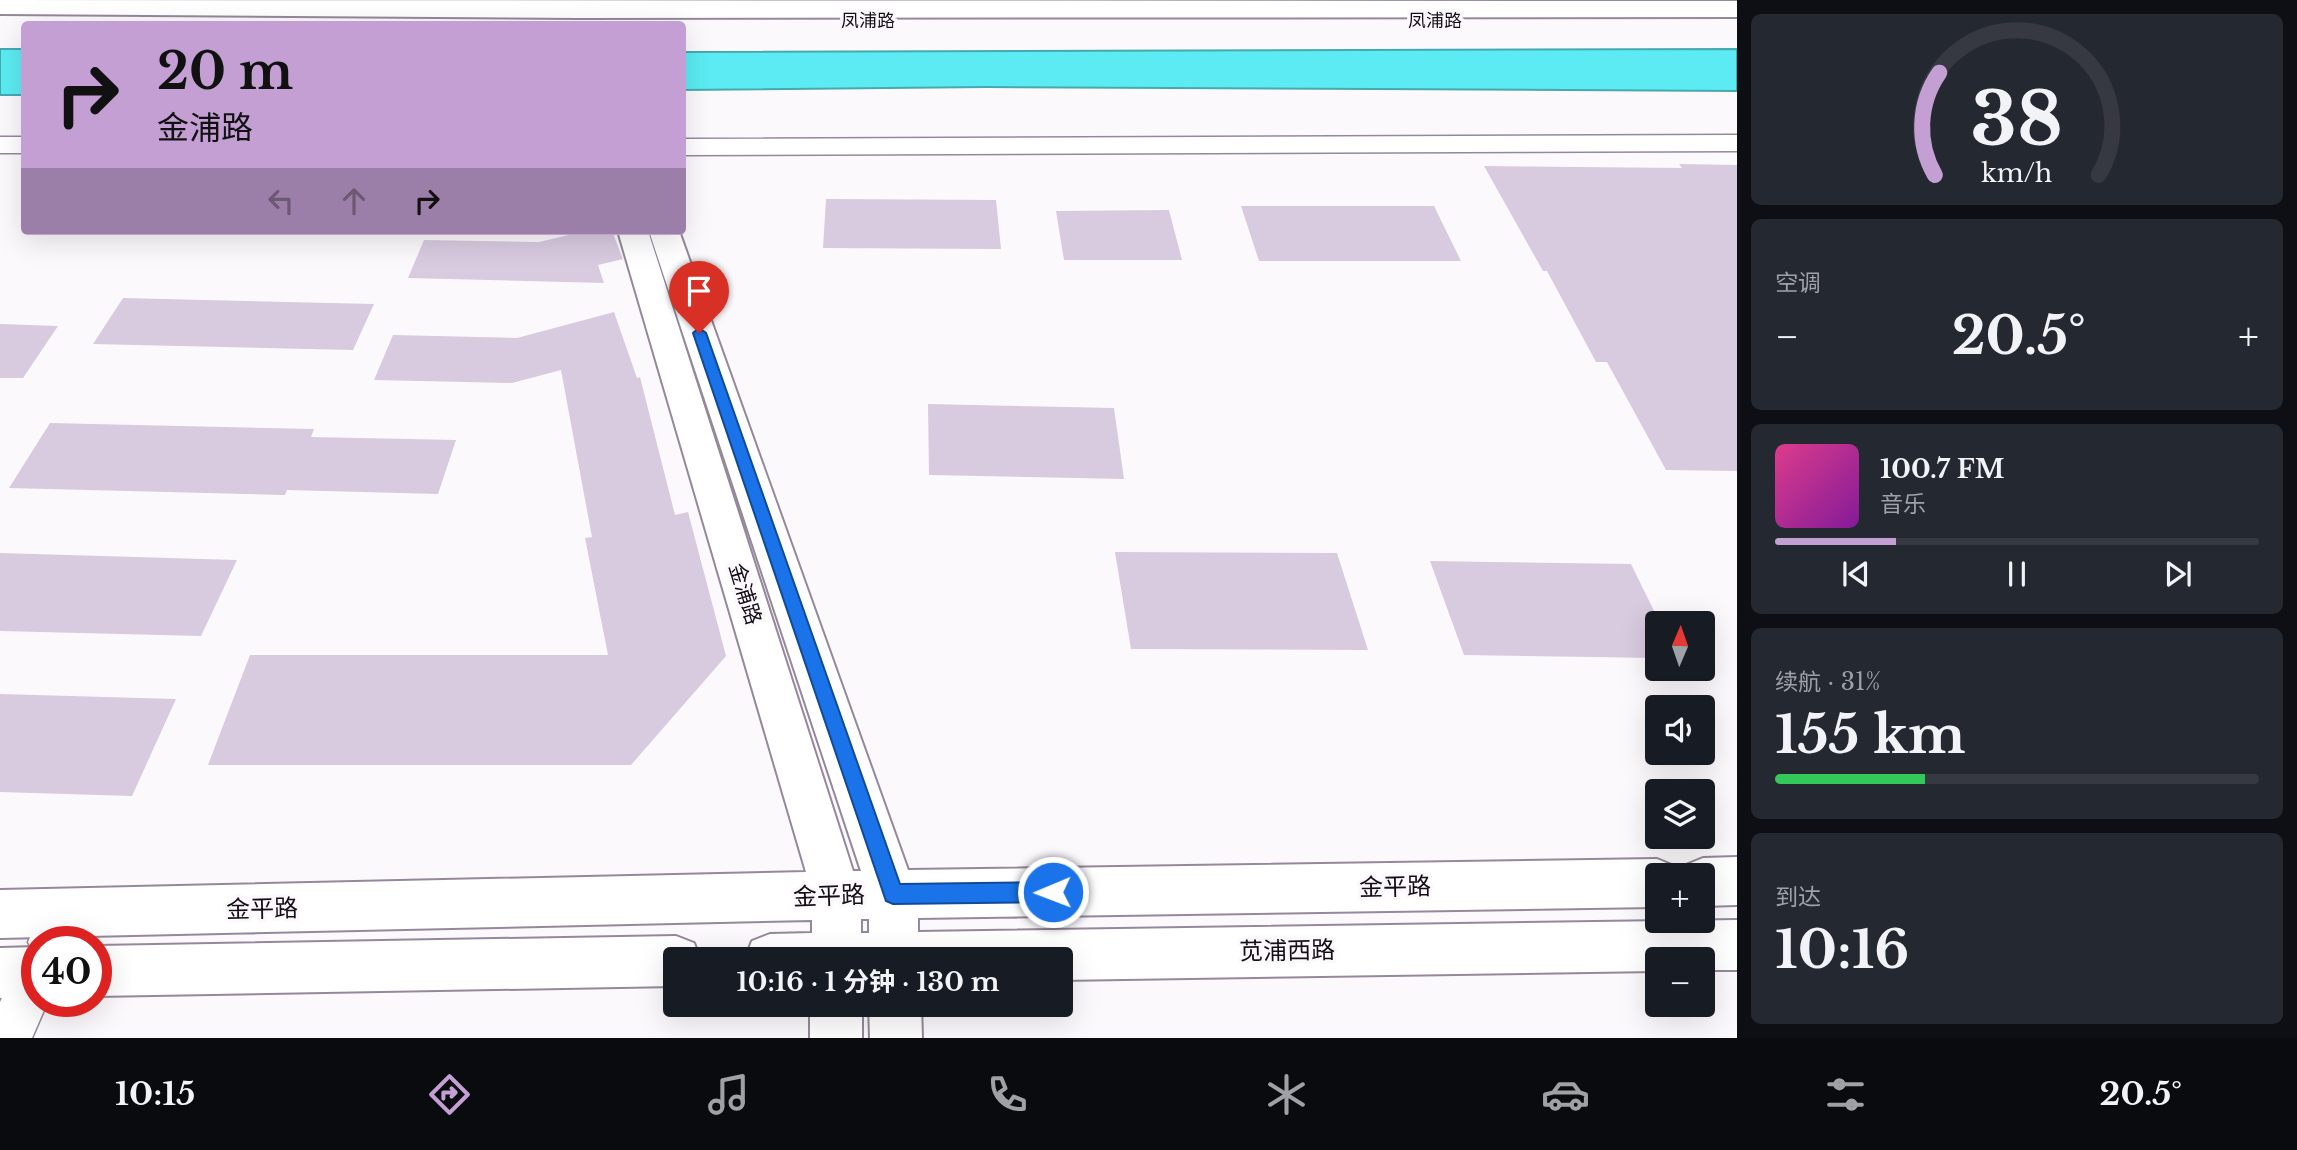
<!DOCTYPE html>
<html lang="zh">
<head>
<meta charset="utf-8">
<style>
  body { margin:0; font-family:"Libre Baskerville","Noto Sans SC",serif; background:#242831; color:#f1f3f6; height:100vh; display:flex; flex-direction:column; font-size:26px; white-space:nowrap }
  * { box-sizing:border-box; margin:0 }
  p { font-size:23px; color:#9ea1a6 }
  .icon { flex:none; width:38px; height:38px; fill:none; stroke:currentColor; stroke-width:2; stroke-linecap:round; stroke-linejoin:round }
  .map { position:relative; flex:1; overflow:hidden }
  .details { display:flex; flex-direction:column; gap:14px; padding:14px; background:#0d0f14; width:560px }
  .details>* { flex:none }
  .guide { position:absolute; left:21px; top:21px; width:665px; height:214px; border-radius:7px; box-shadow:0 7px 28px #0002; background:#c39fd3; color:#111; overflow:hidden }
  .needle { width:46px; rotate:2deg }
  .tools { position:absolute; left:1645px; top:611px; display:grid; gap:14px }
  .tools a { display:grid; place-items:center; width:70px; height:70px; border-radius:7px; background:#171b24; box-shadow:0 7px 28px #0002; font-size:35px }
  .speed { position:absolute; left:21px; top:926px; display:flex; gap:14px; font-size:35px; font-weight:700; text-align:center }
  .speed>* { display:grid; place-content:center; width:91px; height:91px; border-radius:50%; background:#171b24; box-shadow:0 7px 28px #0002; line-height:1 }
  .speed .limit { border:10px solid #d22; background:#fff; color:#111 }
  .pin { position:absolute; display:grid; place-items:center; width:60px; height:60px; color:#fff; margin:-72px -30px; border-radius:50% 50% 50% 0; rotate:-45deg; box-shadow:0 0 7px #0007 }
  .pin .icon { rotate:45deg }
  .me { position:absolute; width:77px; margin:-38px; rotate:269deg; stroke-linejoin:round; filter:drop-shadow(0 0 5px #0008) }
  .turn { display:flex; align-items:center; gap:24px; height:147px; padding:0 21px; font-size:32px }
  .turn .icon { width:91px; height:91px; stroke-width:2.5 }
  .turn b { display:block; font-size:49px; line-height:60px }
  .lanes { display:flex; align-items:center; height:66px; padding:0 21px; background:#0003; justify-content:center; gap:35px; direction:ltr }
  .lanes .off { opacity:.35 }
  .big { font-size:52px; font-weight:700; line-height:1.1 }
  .details .card { flex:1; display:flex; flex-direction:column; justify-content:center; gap:10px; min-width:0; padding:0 24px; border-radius:10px; background:#242831 }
  .details .dial { align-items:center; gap:0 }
  .dial svg { height:182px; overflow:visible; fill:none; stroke:#363941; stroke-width:7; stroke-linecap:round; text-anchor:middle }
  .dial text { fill:#f1f3f6; stroke:none }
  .song { display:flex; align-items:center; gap:21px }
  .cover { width:84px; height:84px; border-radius:10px; background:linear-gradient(135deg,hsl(330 70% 55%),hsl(290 70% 35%)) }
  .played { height:7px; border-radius:4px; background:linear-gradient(90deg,#c39fd3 25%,#363941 25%) }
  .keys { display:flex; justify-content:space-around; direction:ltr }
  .heat { display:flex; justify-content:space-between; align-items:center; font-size:38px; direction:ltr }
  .charge { height:10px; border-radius:5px; background:linear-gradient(90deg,#34c759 31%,#363941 0) }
  .trip { position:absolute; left:663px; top:947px; width:410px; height:70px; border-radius:7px; background:#171b24; box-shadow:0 7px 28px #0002; font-weight:700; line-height:70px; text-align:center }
  .tabs { display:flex; height:112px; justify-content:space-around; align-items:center; background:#090b0e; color:#9ea1a6 }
  .tabs .icon { width:49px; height:49px }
  .tabs .selected { color:#c39fd3 }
  .tabs b { font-size:32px; color:#f1f3f6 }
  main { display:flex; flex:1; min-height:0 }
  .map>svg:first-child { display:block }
</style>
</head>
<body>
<main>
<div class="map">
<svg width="1737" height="1038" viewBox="0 0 1737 1038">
  <rect width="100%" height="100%" fill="#fcf9fd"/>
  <path fill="#5cebf2" stroke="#46a9b0" stroke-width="2" d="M0,49h24v46h-24z
    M1737,49v42l-750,-4 -305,3 1,-38z"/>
  <path fill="#d8cadf" d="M1679,164l58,1v306l-71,-1 -59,-108h-11l-49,-91h-4l-59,-105 198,2z
    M826,199l170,1 5,49 -178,-1z
    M1241,206h193l27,55h-202z
    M1169,210l13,50h-118l-8,-49z
    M586,231h26l11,28 -25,6 6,18 -196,-5 16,-38 115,2z
    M123,298l251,6 -21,46 -260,-6z
    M614,312l23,66 3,-1 35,138 13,-3 38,144 -95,109h-423l42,-110h358l-23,-117 7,-1 -31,-167 -49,13 -138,-3 19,-45 124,3z
    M0,324l58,2 -35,52h-23z
    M928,404l186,4 10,71 -195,-4z
    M50,423l264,6 -3,8 145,3 -18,54 -151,-4 -2,5 -276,-7z
    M1115,552l222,1 31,97 -237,-1z
    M0,553l237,7 -36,76 -201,-5z
    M1430,561l201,3 26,53v41l-193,-3z
    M0,694l176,5 -44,97 -132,-4z"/>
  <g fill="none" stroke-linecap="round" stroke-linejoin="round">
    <defs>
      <path id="minor" d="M1737,135v16l-1055,4v-16z
        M0,137h24v16h-24z
        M63,891l16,6 6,16 -11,29h-37v59h11l-16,37h-32v-36l21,-45 12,-5 -5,-10 19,-45z"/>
      <path id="tertiary" d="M0,0l1737,1v16l-1159,1 -578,-4z
        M618,231h30l205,640h8l-212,-640h30l229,639 749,-11 17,7 4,9h-21v32l-739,11v14l819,-12v50h-34v-11h-46v12l-597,9v-21h-315l7,-18 18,-7 42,-1v-13l-812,18v-48l806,-18zM861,919h8v14h-8z
        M1737,857v48l-34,1v-31h-21l4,-10 17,-7z
        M676,936l18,7 6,16h-24v27l-580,10v-50z
        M37,947v50l-37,1v-50z
        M810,1004h52v34h-52z
        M869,1004h52l1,34h-52z"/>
    </defs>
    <use href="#minor" stroke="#95889b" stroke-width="3"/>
    <use href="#tertiary" stroke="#95889b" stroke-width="4"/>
    <use href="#minor" fill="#fff" fill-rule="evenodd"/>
    <use href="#tertiary" fill="#fff" fill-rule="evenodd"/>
  </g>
  <path fill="#1a73e8" stroke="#114b97" stroke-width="2" d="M699,328l7,5 194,551 153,-2 7,3 3,7 -3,7 -7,3 -160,2 -7,-3 -193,-568z"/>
  <g text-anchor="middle" stroke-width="7" stroke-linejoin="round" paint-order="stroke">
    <g font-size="18" fill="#140f16" stroke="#fcf9fd">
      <text x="868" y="27">凤浦路</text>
      <text x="1435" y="27">凤浦路</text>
    </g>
    <g font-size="21" fill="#140f16" stroke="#fcf9fd">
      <text transform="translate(745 594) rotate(73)" y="7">金浦路</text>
    </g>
    <g font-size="24" fill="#140f16" stroke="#fcf9fd">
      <text transform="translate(1395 887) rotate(-1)" y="8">金平路</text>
      <text transform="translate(829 896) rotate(-2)" y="8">金平路</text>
      <text transform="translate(262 909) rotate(-1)" y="8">金平路</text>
      <text transform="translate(1287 951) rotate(-1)" y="8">苋浦西路</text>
    </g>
  </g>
</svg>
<div class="tools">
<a><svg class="needle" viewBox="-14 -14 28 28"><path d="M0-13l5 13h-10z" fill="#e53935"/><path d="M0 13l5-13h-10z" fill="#9ea1a6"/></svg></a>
<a><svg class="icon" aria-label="sound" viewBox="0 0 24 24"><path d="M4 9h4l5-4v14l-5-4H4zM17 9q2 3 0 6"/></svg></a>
<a><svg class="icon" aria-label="layers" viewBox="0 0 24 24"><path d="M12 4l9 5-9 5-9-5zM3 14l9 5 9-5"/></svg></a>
<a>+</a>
<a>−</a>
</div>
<div class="speed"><div class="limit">40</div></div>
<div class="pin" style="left:699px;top:333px;background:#d93025"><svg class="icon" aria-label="arrive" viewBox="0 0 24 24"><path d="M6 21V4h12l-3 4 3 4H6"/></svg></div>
<svg class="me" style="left:1053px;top:892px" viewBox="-20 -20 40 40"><circle r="17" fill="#1a73e8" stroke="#fff" stroke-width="3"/><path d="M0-11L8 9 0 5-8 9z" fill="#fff"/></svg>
<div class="trip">10:16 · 1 分钟 · 130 m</div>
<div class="guide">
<div class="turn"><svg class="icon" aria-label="right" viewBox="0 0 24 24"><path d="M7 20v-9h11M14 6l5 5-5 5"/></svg><div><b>20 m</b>金浦路</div></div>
<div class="lanes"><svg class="icon off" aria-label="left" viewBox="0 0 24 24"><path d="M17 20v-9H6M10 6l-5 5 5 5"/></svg><svg class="icon off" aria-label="ahead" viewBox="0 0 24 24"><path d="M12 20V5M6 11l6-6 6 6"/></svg><svg class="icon" aria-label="right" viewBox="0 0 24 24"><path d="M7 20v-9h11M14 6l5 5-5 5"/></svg></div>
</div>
</div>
<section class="details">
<div class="card dial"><svg viewBox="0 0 100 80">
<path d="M14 69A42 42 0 1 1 86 69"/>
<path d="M14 69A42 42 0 0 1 16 24" stroke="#c39fd3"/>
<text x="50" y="56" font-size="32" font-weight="700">38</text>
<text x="50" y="72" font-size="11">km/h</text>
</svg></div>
<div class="card"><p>空调</p>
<div class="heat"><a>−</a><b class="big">20.5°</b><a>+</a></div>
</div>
<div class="card">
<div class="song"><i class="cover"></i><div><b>100.7 FM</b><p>音乐</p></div></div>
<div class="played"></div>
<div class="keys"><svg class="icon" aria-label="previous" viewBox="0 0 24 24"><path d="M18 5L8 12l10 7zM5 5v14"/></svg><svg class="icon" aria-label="pause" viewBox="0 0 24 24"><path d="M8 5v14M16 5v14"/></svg><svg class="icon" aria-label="next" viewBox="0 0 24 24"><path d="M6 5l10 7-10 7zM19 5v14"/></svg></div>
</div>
<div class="card"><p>续航 · 31%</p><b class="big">155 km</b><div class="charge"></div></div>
<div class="card"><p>到达</p><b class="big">10:16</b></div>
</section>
</main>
<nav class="tabs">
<b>10:15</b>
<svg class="icon selected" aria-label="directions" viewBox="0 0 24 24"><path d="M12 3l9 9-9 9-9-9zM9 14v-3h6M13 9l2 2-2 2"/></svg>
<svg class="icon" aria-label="music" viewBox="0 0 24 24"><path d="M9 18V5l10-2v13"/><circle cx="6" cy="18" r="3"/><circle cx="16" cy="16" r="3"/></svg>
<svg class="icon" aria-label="phone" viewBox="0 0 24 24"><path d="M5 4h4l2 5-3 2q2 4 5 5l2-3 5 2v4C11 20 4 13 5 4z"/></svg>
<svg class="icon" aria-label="climate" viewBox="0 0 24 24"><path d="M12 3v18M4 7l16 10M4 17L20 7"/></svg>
<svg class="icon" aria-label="car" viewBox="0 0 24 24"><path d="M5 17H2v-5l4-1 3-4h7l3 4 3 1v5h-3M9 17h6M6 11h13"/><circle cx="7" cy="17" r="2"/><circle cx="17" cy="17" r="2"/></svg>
<svg class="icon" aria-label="filters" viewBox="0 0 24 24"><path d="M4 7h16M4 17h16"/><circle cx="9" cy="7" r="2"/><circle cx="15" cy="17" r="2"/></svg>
<b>20.5°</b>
</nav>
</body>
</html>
